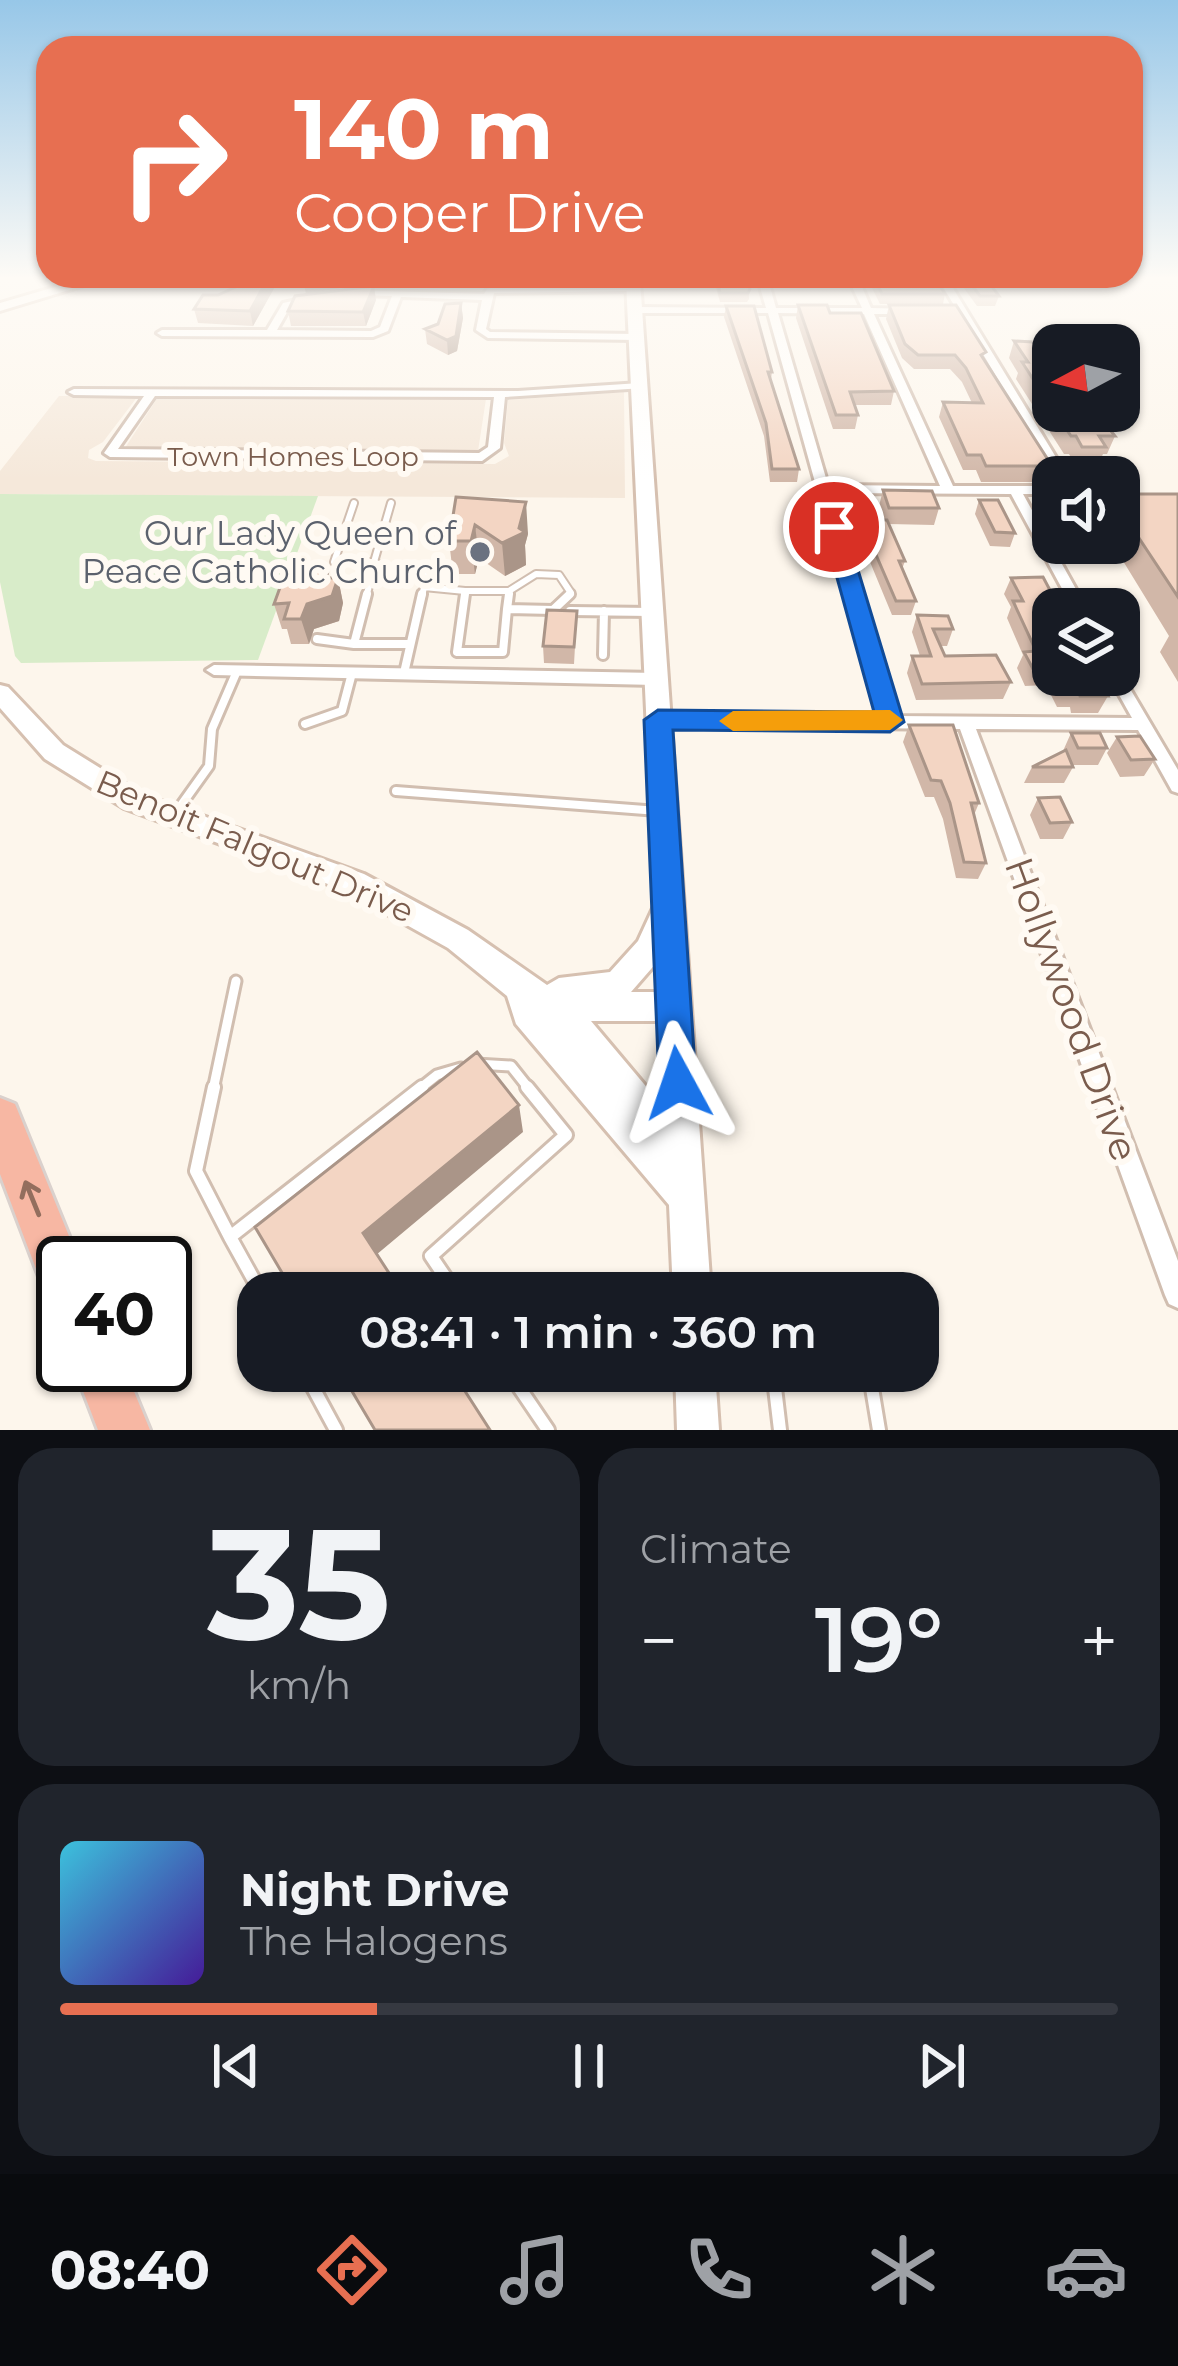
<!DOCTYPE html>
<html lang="en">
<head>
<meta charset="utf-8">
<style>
  body { margin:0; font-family:Montserrat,sans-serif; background:#20242c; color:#f1f3f6; height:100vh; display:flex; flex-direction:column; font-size:45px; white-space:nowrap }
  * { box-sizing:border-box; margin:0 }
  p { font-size:39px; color:#9ea1a6 }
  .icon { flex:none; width:66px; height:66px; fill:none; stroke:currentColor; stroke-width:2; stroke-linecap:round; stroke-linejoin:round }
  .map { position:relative; height:1430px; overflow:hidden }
  .sheet { display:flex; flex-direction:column; gap:18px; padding:18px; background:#0d0f14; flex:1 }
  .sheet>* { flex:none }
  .guide { position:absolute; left:36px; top:36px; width:1107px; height:252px; border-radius:36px; box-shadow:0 3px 9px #0004; background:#e76f51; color:#fff; overflow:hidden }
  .needle { width:78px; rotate:263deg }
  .fabs { position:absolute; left:1032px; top:324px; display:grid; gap:24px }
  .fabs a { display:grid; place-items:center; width:108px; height:108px; border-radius:24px; background:#171b24; box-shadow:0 3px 9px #0004; font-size:60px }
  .speed { position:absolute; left:36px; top:1236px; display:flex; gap:24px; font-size:60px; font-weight:700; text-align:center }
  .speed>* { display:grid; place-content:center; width:156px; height:156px; border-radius:50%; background:#171b24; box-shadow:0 3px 9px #0004; line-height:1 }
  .speed .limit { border:6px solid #111; border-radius:18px; background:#fff; color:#111 }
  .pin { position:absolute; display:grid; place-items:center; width:102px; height:102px; color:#fff; margin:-51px; border:6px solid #fff; border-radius:50%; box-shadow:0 3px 12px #0007 }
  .me { position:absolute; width:132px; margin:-66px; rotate:355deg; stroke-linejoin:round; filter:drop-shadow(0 0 9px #0008) }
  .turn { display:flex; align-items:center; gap:42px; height:252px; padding:0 60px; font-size:54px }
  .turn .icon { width:156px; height:156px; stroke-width:2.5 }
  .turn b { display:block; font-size:84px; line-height:102px }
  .big { font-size:90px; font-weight:600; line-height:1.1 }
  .sheet .tile { flex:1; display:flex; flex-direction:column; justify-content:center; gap:18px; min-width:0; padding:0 42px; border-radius:36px; background:#20242c }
  .sheet .dial { align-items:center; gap:0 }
  .dial b { font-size:156px; line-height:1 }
  .song { display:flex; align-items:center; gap:36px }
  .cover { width:144px; height:144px; border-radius:18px; background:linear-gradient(135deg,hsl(190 70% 55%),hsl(260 70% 35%)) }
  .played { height:12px; border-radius:6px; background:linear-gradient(90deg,#e76f51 30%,#363941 30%) }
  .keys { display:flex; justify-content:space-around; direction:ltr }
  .heat { display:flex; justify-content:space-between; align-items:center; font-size:66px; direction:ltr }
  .sheet .tiles { flex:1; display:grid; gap:18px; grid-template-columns:1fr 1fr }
  .tile:last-child { grid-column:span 2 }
  .trip { position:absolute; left:237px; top:1272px; width:702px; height:120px; border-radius:36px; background:#171b24; box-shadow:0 3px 9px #0004; font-weight:600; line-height:120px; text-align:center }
  .menu { display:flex; height:192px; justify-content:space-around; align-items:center; background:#090b0e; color:#9ea1a6 }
  .menu .icon { width:84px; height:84px }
  .menu .active { color:#e76f51 }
  .menu b { font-size:54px; color:#f1f3f6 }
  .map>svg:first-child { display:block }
</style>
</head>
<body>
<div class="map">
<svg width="1178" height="1430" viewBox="0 0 1178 1430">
  <rect width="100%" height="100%" fill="#fdf6ec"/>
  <path fill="#f5e8da" d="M624,392l1,106 -625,-4v-23l59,-75h79l-35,46 -14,8 -1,8 8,3 399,3 14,-8 -5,-13 4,-43z
    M486,399l-8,52h-355l33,-51z"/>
  <path fill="#d8ecc9" d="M0,494l318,2 -60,164 -237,3 -6,-7 -15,-74z"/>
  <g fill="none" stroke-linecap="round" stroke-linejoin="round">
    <defs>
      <path id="lane-far3" d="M354,503l-20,59h40
        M391,503l-17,59 16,8h38l-4,17
        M366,597l5,-18
        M422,597l2,-10 41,4
        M464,597l1,-6h44
        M508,597l1,-6 27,-17 23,1 12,18 -4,4"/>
      <path id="lane-far2" d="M367,594l-13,50h56
        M465,594l-8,58h46l4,-43
        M509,594l-2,15 46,1
        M553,610l17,-16
        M570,611l81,1
        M317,639l37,5
        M603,655l1,-44
        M404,673l18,-79
        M305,724l37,-13 10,-38
        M396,791l262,20
        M174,815l35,-49 3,-37 25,-58"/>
      <path id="lane-far1" d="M476,1064l35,2 19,24
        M213,1090l23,-109
        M418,1090l19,-15 24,-7"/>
      <path id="lane" d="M214,1087l-18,84 34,66
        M261,1293l-31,-56 192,-150
        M456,1293l-25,-37 135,-121 -39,-48
        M304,1371l32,59
        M508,1371l40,59
        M773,1371l7,59
        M870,1376l9,54"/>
      <path id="street" d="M758,280h10l8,28h86l-13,-28h10l12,28 43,1 2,2 -5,3h-37l79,172h100v8h-30l64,115h-14l-62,-115 -180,-1 66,223 235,2 -24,-43h11v-5l59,100v23l-6,-2 -34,-61 -162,-1 202,532v47l-9,-4 -4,-9 -205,-566 -302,-3 -8,-6 8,-6 222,2 -112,-403h-133l-5,-3 5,-3 131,1zM778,313l86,1 76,172 -112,-1z
        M939,280h9l120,197h-12z
        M503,285h131l5,3 -5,3 -140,2 -8,36 4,3 147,2 5,3 -5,3 -149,-2 -12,-8 6,-30 -81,-3 -13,34 -15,6 -211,-1 -5,-3 5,-3h105l16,-27 28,-6 5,3 -2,2 -24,5 -13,23 94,1 9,-4 12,-31 -37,-1 -5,-3 2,-2 132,4 3,-5z
        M640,383l6,3 -2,2 -139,9 -5,51 -18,13 -372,-4 -6,-4 40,-57 -70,-1 -6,-3 6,-3 444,2zM155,396l339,1 -6,50 -9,6 -361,-4z
        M214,665l442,8 8,6 -8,6 -442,-10 -8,-5z"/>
      <path id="secondary" d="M79,280h23l-102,31v-8z
        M626,280h14l71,1013h-38l-4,-88 -153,-181 -9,-28 -59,-48 -104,-58 -220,-82 -79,-49 -45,-51v-23l8,2 55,58 79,49 222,80 104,56 79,55 12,-7 51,-6 28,-31 17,-37zM658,961l1,31h-28zM591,1021h69l5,88z
        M675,1371h40l4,59h-42z"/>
      <path id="highway" d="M0,1098l15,6 65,159h-17v38l-17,-6 -46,-121z
        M73,1365h50l27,65h-52z"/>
    </defs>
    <use href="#lane-far3" stroke="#d1beb0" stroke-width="10"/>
    <use href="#lane-far2" stroke="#d1beb0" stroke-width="14"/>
    <use href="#lane-far1" stroke="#d1beb0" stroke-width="15"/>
    <use href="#lane" stroke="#d1beb0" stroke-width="18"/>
    <use href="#street" stroke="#d1beb0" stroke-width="6"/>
    <use href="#secondary" stroke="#d6c0b0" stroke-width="6"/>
    <use href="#highway" stroke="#dad1cd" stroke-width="6"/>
    <use href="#lane-far3" stroke="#fff" stroke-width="6"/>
    <use href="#lane-far2" stroke="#fff" stroke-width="8"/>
    <use href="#lane-far1" stroke="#fff" stroke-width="9"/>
    <use href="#lane" stroke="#fff" stroke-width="12"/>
    <use href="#street" fill="#fff" fill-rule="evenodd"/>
    <use href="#secondary" fill="#fff" fill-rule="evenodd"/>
    <use href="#highway" fill="#f7b7a3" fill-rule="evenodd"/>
  </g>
  <path fill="#d1b7a8" d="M251,280h25l1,3 -24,43 -55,-3 -4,-14z
    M366,280h35l-2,6 -32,-1z
    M716,280h32l1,19 -2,3h-27l-4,-14z
    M868,280h68l9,14 -2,10h-63z
    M958,280h29l12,16 -4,10h-18z
    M376,300l-10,26h-75l-3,-15z
    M461,303l2,15 -6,33 -9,4 -21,-11 -2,-15 13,-5z
    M798,305l32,8 64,78 -3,14h-36l3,10 -3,14h-22l-37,-111z
    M889,305l95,55 68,106 -6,16h-65l-5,-12h-13l-24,-53 4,-15 29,1 -10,-21 -12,-13h-36l-12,-11 -16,-39z
    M726,306l46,66 -1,8 28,89 -2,13h-27l-6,-46 -40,-119z
    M1014,341l76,75 25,20 -8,18h-4l-5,11h-23l-6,-11h-5l-48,-75 2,-6 -9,-15z
    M883,490l56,18 -5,17 -45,-1 16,37 -3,8 14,32 -5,14h-19l-34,-82 3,-13h22l-4,-14z
    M1119,494h59v188l-18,-30 9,-16 -57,-93h7z
    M456,497l72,37 -3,11 1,20 -21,11 -26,-18 -4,16h-22l-4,-33z
    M979,500l36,33 -5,14 -20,-1 -15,-32z
    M330,578h8l5,25 -4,18 -25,8 -5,15h-18l-4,-15h-5l-8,-25z
    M1011,578l42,31v66h43l12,21 -10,17h-27l-1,-6h-13l-11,-22 -21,1 -8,-18 6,-13 -16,-37 4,-11 -7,-13z
    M577,611l-3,53 -30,-1 -1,-17z
    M917,615l36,14 -6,17h-6l4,10 66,26 -8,17 -87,1 -9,-27 5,-17h8l-8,-24z
    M909,725l70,78 -5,12 12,48 -8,16 -22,-1 -13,-59 -9,-22h-9l-22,-55z
    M1071,733l36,15 -9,17h-26l1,2 -9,16h-40l8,-16 31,-16z
    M1117,737l38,22 -11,17 -24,1 -13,-24z
    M1038,798l34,24 -9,17h-23l-10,-24z"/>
  <path fill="#aa9588" d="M267,280h9l1,3 -24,43 -3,-15z
    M303,280h55v5l-52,9z
    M374,286l2,14 -10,26 -3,-14z
    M461,303l2,15 -6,33 -9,4 -1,-15z
    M526,502l2,32 -3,11 1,20 -21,11 -3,-33 17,-15z
    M475,525l4,33 -4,16 -4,-33z
    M328,571l5,21 5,-14 5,25 -4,18 -25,8 -5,15 -8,-25 6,-15 19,-26z
    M519,1105l4,27 -147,123 -13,-22z"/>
  <path fill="#f3d5c3" stroke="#aa9588" stroke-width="3" d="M251,280h16l-17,31 -56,-2 9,-14h15z
    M717,280h31l2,9 -2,4h-28z
    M875,280h61l9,14h-63z
    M968,280h19l12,16h-19z
    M374,286l-11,26 -75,-1 7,-15z
    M461,303l-5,33 -9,4 -22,-11 13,-5 7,-20z
    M798,305h29l3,8h31l33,78 -44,1 8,23h-22z
    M889,305h67l30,47 -5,3 71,111h-66l-5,-11h-14l-24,-53 40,1 -17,-35 -11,-13h-37l-13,-11z
    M726,306h28l18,66h-4l31,97h-27l-6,-46z
    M1014,341l19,1 8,11h8l4,6v51l-31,-48h6z
    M1054,411h33l3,5h9l16,20h-16l7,11h-24l-6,-11h-5z
    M883,490l49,1 7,17h-50z
    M1119,494h59v103l-55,-83h-4z
    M456,497l70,5 -7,26 6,4 -23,11 -27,-18 -4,16h-22z
    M979,500h19l17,33 -20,-1z
    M861,520h26l18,41h-6l17,40h-20z
    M286,571h42l-2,7h12l-6,18 -25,8 -6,15h-17l5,-16 -15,1z
    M1043,577l17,32h-7v59l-20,1 -9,-17 12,-1 -23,-50h10l-12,-23z
    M547,610l30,1 -3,36 -31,-1z
    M917,615l31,1 5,13h-20l12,27 51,-1 15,27 -89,2 -10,-28h19z
    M1057,675h39l12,21h-28l-2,-6h-13z
    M909,725h44l26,78h-8l15,60 -22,-1 -14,-59 -9,-22 -10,-1z
    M1071,733h29l7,15h-29z
    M1140,736l15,23 -24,1 -14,-23z
    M1066,750l7,17h-41z
    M1060,797l12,25 -22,1 -12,-25z
    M477,1052l42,53 -156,128 39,60h-108l-39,-66z
    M340,1371h112l38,59h-115z"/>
  <defs><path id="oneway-shaft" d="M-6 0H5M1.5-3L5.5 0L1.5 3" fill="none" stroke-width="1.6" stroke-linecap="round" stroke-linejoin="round" transform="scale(3)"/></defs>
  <use stroke="#936e5e" href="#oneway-shaft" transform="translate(32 1198) rotate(-112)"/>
  <linearGradient id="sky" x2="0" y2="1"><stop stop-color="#97c7e8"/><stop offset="0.58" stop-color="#fefbf6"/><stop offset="1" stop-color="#fefbf6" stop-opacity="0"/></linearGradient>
  <rect width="1178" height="480" fill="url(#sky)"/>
  <path fill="#1a73e8" stroke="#114b97" stroke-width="3" d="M834,521l11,6 59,195 -14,10 -217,-2 23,353 -5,13 -13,5 -14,-5 -5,-13 -15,-363 14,-10 216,2 -51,-185z"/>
  <path fill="#f59e0b" d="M890,710l13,10 -13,10 -157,1 -14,-10 14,-10z"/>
  <circle fill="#6b7280" stroke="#fffaf3" stroke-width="4.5" cx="480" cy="552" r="12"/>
  <g text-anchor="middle" stroke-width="12" stroke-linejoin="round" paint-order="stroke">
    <g font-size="27" fill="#7a5c4d" stroke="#fffaf3">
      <text x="293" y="466">Town Homes Loop</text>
    </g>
    <g font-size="33" fill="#5b616d" stroke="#fffaf3" text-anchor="end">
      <text x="456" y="545">Our Lady Queen of<tspan x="456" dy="38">Peace Catholic Church</tspan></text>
    </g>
    <g font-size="33" fill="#7a5c4d" stroke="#fffaf3">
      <text transform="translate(255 846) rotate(23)" y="12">Benoit Falgout Drive</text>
    </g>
    <g font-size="39" fill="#7a5c4d" stroke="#fffaf3">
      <text transform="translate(1072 1009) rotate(70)" y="14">Hollywood Drive</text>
    </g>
  </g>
</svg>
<div class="fabs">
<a><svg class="needle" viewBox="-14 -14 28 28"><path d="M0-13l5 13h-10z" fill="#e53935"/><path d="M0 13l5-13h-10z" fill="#9ea1a6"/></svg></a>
<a><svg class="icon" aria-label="sound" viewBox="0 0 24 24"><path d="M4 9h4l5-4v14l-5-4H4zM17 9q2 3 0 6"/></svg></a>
<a><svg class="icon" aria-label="layers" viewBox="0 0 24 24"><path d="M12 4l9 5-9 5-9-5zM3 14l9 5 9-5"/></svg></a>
</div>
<div class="speed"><div class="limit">40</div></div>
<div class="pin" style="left:834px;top:527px;background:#d93025"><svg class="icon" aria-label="arrive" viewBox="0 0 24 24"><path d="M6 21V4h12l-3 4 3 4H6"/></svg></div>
<svg class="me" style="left:678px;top:1083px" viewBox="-20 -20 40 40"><path d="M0-17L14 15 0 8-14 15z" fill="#1a73e8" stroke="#fff" stroke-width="4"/></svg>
<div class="trip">08:41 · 1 min · 360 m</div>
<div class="guide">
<div class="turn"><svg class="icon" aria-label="right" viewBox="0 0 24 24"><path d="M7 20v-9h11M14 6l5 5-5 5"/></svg><div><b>140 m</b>Cooper Drive</div></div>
</div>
</div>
<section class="sheet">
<div class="tiles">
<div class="tile dial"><b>35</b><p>km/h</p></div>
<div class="tile"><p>Climate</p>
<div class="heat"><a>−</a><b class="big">19°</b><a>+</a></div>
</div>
<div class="tile">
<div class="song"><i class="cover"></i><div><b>Night Drive</b><p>The Halogens</p></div></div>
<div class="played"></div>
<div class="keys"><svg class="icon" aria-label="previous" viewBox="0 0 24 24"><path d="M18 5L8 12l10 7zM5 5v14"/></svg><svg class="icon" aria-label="pause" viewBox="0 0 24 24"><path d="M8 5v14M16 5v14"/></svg><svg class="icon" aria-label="next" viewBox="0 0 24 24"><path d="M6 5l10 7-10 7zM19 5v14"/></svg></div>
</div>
</div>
</section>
<nav class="menu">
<b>08:40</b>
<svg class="icon active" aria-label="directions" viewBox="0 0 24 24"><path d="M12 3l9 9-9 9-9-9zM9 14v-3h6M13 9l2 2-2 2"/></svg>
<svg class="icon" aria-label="music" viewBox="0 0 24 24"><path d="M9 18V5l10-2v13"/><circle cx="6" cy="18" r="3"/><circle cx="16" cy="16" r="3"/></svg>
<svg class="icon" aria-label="phone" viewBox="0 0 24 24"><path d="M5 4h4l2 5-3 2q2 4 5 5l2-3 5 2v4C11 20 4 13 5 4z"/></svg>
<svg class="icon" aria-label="climate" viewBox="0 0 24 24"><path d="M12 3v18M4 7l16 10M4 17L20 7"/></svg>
<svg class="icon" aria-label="car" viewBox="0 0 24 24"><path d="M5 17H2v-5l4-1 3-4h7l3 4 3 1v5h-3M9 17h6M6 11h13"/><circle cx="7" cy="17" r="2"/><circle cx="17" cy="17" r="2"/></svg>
</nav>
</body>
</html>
